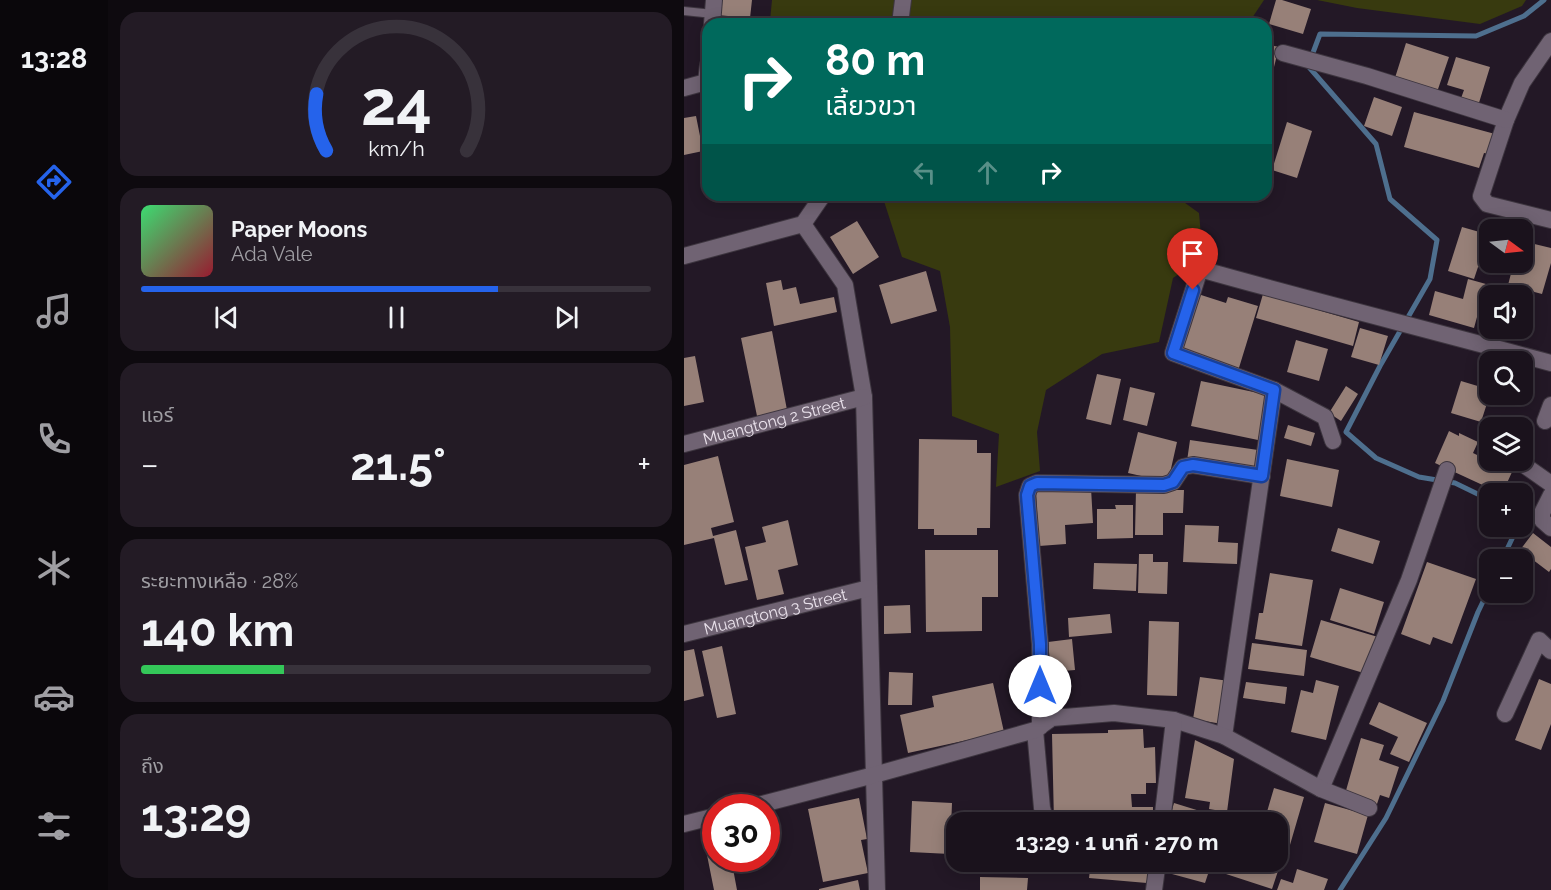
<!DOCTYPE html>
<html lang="th">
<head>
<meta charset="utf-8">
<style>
  body { margin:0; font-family:Raleway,"Noto Sans Thai",sans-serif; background:#231b25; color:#f1f3f6; height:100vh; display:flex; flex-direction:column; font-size:22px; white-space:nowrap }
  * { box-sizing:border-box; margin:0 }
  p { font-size:20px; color:#9f9ea3 }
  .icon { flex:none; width:33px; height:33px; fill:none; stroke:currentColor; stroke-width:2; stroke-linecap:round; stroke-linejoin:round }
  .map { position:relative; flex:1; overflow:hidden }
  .sheet { display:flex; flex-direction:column; gap:12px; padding:12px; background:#0e0a0f; width:576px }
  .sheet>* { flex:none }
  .guide { position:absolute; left:18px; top:18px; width:570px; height:183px; border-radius:18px; box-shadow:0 3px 15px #0003,0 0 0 2px #38323b; background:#00695c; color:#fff; overflow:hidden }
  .needle { width:39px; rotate:105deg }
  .controls { position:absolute; left:795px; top:219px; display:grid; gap:12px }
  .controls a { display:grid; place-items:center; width:54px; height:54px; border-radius:12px; background:#1a121c; box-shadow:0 3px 15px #0003,0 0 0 2px #38323b; font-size:30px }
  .speed { position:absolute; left:18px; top:794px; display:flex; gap:12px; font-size:30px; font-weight:700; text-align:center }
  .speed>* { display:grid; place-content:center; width:78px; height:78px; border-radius:50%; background:#1a121c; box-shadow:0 3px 15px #0003,0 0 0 2px #38323b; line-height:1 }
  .speed .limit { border:9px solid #d22; background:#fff; color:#111 }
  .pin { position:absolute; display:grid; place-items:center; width:51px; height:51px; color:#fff; margin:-62px -26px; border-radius:50% 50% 50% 0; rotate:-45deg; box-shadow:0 0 6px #0007 }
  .pin .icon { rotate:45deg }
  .me { position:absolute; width:66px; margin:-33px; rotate:0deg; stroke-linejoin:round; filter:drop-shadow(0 0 4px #0008) }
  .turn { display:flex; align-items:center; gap:21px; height:126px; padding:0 24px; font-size:27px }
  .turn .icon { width:78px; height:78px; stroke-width:2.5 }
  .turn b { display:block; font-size:42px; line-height:51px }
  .lanes { display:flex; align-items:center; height:57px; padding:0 24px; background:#0003; justify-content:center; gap:30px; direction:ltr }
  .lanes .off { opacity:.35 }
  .big { font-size:45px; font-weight:700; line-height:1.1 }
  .sheet .widget { flex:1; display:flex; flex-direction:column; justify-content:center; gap:9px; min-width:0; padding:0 21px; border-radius:18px; background:#231b25 }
  .sheet .dial { align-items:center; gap:0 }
  .dial svg { height:156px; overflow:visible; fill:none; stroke:#38323b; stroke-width:7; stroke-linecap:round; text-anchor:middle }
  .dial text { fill:#f1f3f6; stroke:none }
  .song { display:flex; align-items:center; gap:18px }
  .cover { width:72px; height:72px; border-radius:9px; background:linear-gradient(135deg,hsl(140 70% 55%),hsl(350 70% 35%)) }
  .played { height:6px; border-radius:3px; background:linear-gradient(90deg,#2563eb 70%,#38323b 70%) }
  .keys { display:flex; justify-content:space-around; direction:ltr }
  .heat { display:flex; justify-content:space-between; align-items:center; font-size:33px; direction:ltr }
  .charge { height:9px; border-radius:4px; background:linear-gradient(90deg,#34c759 28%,#38323b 0) }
  .trip { position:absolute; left:262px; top:812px; width:342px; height:60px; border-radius:18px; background:#1a121c; box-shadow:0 3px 15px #0003,0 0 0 2px #38323b; font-weight:700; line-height:60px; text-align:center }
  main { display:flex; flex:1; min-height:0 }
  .tabs { display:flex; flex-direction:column; width:108px; justify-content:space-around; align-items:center; background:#0a070b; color:#9f9ea3 }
  .tabs .icon { width:42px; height:42px }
  .tabs .current { color:#2563eb }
  .tabs b { font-size:27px; color:#f1f3f6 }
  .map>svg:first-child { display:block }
</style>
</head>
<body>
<main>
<nav class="tabs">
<b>13:28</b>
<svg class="icon current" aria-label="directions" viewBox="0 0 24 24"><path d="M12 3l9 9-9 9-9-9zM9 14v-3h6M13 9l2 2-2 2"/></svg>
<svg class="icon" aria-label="music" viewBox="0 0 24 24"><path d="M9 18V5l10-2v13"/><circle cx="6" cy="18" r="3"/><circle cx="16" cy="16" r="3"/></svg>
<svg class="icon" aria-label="phone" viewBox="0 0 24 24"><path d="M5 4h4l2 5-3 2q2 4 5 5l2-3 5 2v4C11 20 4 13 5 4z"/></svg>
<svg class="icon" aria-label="climate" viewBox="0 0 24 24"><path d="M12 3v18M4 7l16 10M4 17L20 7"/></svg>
<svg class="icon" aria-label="car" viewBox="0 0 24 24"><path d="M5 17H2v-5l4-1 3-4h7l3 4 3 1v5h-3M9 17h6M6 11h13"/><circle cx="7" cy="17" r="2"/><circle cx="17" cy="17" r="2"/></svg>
<svg class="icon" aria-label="filters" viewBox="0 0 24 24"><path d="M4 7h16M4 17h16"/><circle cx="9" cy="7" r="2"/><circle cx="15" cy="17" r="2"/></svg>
</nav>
<section class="sheet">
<div class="widget dial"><svg viewBox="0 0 100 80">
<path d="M14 69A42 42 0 1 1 86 69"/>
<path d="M14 69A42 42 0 0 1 9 40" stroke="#2563eb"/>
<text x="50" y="56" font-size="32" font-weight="700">24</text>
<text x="50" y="72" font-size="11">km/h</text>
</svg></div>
<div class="widget">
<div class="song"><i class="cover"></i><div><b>Paper Moons</b><p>Ada Vale</p></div></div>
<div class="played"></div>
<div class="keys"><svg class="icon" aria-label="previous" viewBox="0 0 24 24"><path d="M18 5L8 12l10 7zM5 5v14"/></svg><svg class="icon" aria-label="pause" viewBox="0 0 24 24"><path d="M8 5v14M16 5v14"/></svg><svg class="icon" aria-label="next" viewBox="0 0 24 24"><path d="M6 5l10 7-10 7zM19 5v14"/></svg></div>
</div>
<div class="widget"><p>แอร์</p>
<div class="heat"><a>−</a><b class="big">21.5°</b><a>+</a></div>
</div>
<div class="widget"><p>ระยะทางเหลือ · 28%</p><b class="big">140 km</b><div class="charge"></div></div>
<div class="widget"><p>ถึง</p><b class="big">13:29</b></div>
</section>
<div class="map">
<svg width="867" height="890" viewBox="0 0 867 890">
  <rect width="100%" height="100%" fill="#231826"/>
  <path fill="#383a0f" d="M88,0h492l-16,24h-481l3,-3z
    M633,0h209l-4,6 -42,18 -123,-16z
    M198,195h292l25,18 4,45 -30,20 -14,64 -57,12 -56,36 -9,42 3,39 -44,16 3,-53 -47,-18 -2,-89 -10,-56 -38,-14z"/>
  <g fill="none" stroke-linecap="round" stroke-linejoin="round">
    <path stroke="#4e6f8e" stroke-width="5" d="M806,500l-35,-17 -36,-6 -43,-19 -30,-26 34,-66 50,-87 7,-39 -47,-41 -14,-55 -68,-78 12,-32 156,2 48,-20 20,-16
      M818,560l16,-34
      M656,890l46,-72 57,-117 35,-89 12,-25"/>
  </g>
  <path fill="#978078" d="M35,0h33l-2,18 -33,-3z
    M592,0h6l29,9 -8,25 -34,-10z
    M722,43l43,14 -13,38 -42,-14z
    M582,44l13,3 -9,36 -4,-1z
    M772,57l34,10 -12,39 -18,-5 4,-11 -17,-5z
    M690,97l28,10 -10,29 -28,-10z
    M730,112l81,22 -6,20 -5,-1 -5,15 -75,-21z
    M12,116l7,35 -19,4v-37z
    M603,122l25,9 -15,47 -25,-8z
    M173,221l22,36 -26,17 -23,-37z
    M778,227l28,8v26l-3,9 -9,-3 -4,12 -26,-8z
    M838,241l29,7v15l-9,31 -34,-9 6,-23h8z
    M242,271l11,40 -46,13 -12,-39z
    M784,279l18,5 -12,44 -45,-13 6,-24 28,8z
    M97,280l2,10 13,-3 4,17 34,-7 3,15 -63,14 -8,-43z
    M514,294l28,9 2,-6 30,9 -20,65 -58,-18z
    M579,294l96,28 -6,24 -97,-28z
    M676,328l28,8 -9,29 -28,-8z
    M88,331l15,79 -30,6 -16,-78z
    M612,340l32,9 -9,32 -32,-9z
    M11,356l9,46 -20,4v-48z
    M413,374l24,5 -10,46 -25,-6z
    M800,378l6,1v15l-9,28 -30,-9 10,-32 20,6z
    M517,381l67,14 -10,45 -67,-14z
    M662,386l12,8 -17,27 -12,-8z
    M446,387l25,6 -8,33 -24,-6z
    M604,425l27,8 -4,13 -27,-8z
    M765,431l10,5v-3l19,9 -5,11 39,19 -10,22 -67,-31z
    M454,432l39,10 -9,40 -40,-9z
    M235,439l58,1v13h14l-1,75h-13v7h-43v-6h-16z
    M506,440l68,10 -3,21 -68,-10z
    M34,456l16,66 -23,6 2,8 23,-6 12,50 -23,5 -11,-47 -30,7v-80z
    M603,459l52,11 -7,37 -52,-11z
    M407,488l2,35 -28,2 1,19 -27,2 -3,-54z
    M452,490h48l-1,23h-20v22h-28z
    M431,505h18v33l-36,1v-30h19z
    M104,520l10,45 -20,5 6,24 -27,6 -12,-53 21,-5 -4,-15z
    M501,525l34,1 -1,16 20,1 -1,21 -54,-2z
    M654,528l42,13 -7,23 -42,-13z
    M849,533l18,14v22l-2,3 -29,-22z
    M241,550h73v47h-16v34l-56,1z
    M455,554h14v8h15l-1,32 -29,-1z
    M743,562l49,17 -24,65 -19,-7 -3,8 -29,-11z
    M410,563l43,1 -1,27 -43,-2z
    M586,573l43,7 -11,66 -47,-7 4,-26h4z
    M656,588l44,14 -10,32 -44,-14z
    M226,605l1,28 -27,1v-28z
    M426,614l2,19 -43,4 -1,-19z
    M637,620l57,17 -11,37 -57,-17z
    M465,621l30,1 -2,74 -30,-1z
    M388,639l3,31 -24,2 -3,-30z
    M568,643l55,7 -3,26 -56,-7z
    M38,646l14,68 -19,4 -15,-67z
    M10,649l10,47 -20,5v-50z
    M205,672l24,1 -1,32h-24z
    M516,677l29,4 -7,43 -29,-5z
    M855,679l12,5v40l-10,26 -26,-10z
    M632,680l23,6 -13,54 -35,-8 10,-42 12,3z
    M562,682l41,5 -2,17 -42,-6z
    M309,683l11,49 -96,21 -8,-38 34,-8 -2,-11z
    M695,702l48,21 -18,39 -19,-8 8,-17 -29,-13z
    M459,729l1,19 11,-1 1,36h-10v11h-15l1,13h21v15h-99l-2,-88 56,-1v-3z
    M677,738l23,7 -5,15 20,7 -10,31 -9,-3 -3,9 -32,-10z
    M511,740l39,19 -7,53 -18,-3 1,-7 -25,-4z
    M590,788l30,9 -19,65 -7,-2v-38h-14z
    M175,798l8,41 -6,1 7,33 -45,9 -15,-73z
    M228,801l40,2 -2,51 -40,-2z
    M490,803l55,17 -1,2h-54l-5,-2z
    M641,803l43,12 -11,39 -43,-12z
    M340,810l1,12h-31l-1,-10z
    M32,853v5h15l6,32h-23l-7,-35z
    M407,861h57l-1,22 -58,-5z
    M479,861h61l-3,13 -12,-3 -4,12 -44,-12z
    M546,861h26l23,7 -7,21 -46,-15z
    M613,869l31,10 -4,11h-47l4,-11 12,4z
    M296,877l48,1 -1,12h-47z
    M174,880l2,10h-41v-1z"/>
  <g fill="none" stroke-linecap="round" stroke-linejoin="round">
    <defs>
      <path id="lane" d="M0,11l29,3"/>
      <g id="street">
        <path d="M28,24l2,-24"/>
        <path d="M216,24l3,-24"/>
        <path d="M867,41l-29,42 -16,37 -25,76 6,8 64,16"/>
        <path d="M599,53l84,23 139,44"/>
        <path d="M0,88l22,-6 2,-17"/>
        <path d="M119,224l42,61 19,112 13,493"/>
        <path d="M0,256l119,-32 20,-29"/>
        <path d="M861,421l6,-16"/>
        <path d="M649,441l-8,-24 -51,-27 -101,-37 27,-84c117,33 234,62 351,94"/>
        <path id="s1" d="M0,444l180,-47"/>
        <path d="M833,460l34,24"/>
        <path d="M867,495l-9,18v7l9,8"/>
        <path id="s2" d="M0,634l185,-46"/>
        <path d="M821,714l34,-74 12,11"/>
        <path d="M356,727v-83l-13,-149 3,-9 7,-3 127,2 9,-3 10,-15 10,-2 69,11"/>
        <path d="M351,730l7,78 2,7 6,7"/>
        <path d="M540,736l50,-346"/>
        <path d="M637,789l88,-209 38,-110"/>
        <path d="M67,807l123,-32 161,-45 17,-12 62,-5 60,7 50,16 97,53 48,19"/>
        <path d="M478,822l12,-102"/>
        <path d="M0,824l32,-8"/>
        <path d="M470,890l4,-29"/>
      </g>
    </defs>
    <use href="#lane" stroke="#3d353f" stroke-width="10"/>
    <use href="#street" stroke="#3d353f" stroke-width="18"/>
    <use href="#lane" stroke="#706373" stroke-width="8"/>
    <use href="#street" stroke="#706373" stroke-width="16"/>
  </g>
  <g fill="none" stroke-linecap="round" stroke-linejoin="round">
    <defs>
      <path id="route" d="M356,686v-42l-13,-149 3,-9 7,-3 127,2 9,-3 10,-15 10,-2 69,11 12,-86 -101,-37 20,-63"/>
    </defs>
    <use href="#route" stroke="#184099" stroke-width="15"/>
    <use href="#route" stroke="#2563eb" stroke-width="10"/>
  </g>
  <g text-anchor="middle" stroke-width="6" stroke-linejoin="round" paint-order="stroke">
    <g font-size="16" fill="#e9e1eb" stroke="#0a060b">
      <text dy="6" stroke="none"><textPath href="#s1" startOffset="93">Muangtong 2 Street</textPath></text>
      <text dy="6" stroke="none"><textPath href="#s2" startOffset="94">Muangtong 3 Street</textPath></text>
    </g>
  </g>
</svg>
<div class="controls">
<a><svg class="needle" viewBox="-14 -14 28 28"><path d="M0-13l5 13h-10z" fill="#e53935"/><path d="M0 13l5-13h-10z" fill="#9f9ea3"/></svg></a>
<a><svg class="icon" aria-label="sound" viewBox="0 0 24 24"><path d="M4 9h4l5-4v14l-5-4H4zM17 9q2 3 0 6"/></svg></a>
<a><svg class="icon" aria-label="search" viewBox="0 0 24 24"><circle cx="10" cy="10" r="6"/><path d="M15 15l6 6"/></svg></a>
<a><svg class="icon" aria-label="layers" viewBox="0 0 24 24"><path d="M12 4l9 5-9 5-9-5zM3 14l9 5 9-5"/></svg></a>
<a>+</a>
<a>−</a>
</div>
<div class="speed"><div class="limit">30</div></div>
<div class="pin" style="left:509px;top:290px;background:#d93025"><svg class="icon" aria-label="arrive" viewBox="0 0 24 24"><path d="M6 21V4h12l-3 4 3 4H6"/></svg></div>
<svg class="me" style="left:356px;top:686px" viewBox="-20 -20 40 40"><circle r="19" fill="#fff"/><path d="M0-13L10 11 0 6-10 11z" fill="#2563eb"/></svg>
<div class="trip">13:29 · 1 นาที · 270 m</div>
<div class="guide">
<div class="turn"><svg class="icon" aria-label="right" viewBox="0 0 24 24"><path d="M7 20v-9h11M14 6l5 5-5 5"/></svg><div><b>80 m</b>เลี้ยวขวา</div></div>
<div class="lanes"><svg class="icon off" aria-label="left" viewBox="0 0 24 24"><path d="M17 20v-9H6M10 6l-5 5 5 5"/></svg><svg class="icon off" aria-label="ahead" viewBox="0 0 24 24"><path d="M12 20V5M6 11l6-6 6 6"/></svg><svg class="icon" aria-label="right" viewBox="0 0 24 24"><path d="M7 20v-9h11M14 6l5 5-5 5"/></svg></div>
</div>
</div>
</main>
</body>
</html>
